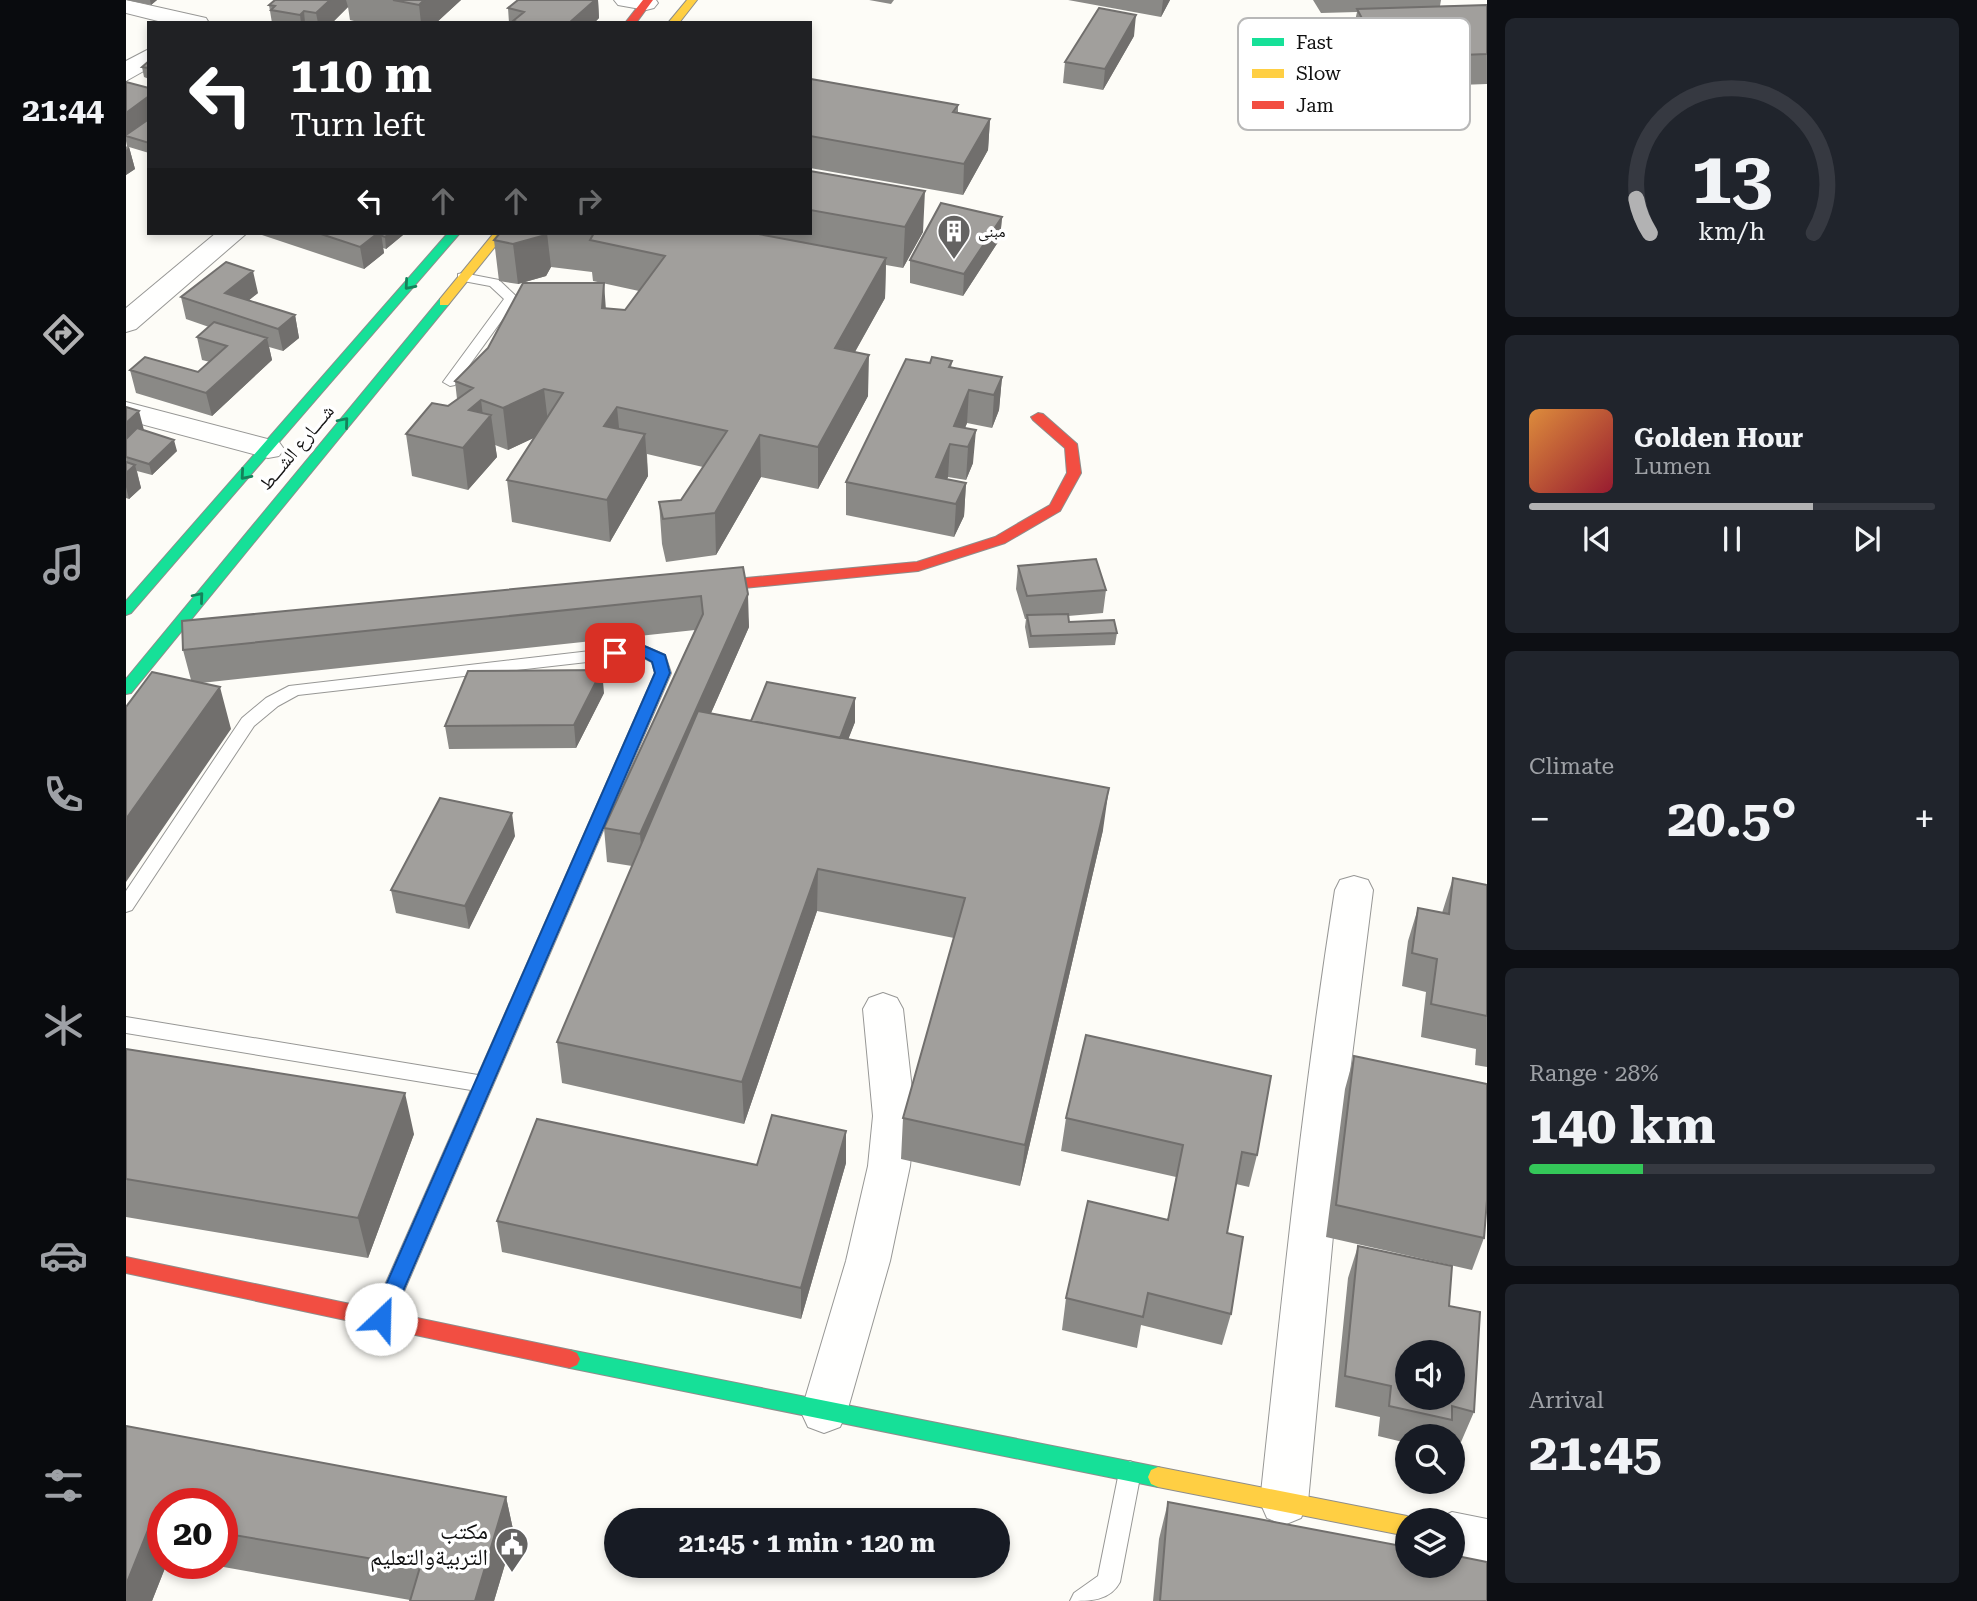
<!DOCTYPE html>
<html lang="en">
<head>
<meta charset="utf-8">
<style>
  body { margin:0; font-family:"Roboto Serif","Noto Naskh Arabic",serif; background:#20242c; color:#f1f3f6; height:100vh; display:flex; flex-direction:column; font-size:26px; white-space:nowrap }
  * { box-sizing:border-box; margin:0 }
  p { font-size:23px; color:#9ea1a6 }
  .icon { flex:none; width:38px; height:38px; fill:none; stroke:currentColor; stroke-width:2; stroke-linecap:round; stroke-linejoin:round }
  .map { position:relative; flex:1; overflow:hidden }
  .side { display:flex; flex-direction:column; gap:18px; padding:18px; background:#0d0f14; width:490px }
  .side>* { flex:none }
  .banner { position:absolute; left:21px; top:21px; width:665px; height:214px; border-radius:0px; box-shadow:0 4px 10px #0003; background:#202124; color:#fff; overflow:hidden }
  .controls { position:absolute; left:1269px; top:1340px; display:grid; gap:14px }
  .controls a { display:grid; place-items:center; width:70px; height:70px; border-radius:50%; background:#171b24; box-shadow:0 4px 10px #0003; font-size:35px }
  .speed { position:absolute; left:21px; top:1488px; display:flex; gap:14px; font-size:35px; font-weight:700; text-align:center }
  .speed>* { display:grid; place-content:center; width:91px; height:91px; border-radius:50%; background:#171b24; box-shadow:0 4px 10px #0003; line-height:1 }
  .speed .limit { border:10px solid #d22; background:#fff; color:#111 }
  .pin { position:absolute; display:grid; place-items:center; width:60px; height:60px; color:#fff; margin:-30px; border-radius:14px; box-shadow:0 4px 10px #0006 }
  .me { position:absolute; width:77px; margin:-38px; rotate:24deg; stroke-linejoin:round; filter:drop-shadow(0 0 5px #0008) }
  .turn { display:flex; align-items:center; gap:24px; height:147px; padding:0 28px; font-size:32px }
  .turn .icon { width:91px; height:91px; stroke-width:2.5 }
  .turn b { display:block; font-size:49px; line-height:60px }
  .lanes { display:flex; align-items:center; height:66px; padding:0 28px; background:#0003; justify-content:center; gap:35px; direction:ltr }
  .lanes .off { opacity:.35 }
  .big { font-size:52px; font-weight:700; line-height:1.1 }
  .side .card { flex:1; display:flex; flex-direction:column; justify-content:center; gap:10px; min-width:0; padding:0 24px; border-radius:10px; background:#20242c }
  .side .dial { align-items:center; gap:0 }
  .dial svg { height:182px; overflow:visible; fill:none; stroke:#363941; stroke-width:7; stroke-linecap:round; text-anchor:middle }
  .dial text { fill:#f1f3f6; stroke:none }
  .song { display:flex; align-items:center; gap:21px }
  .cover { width:84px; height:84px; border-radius:10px; background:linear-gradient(135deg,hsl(30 70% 55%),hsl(350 70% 35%)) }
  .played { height:7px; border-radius:4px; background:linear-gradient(90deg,#b2b2b3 70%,#363941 70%) }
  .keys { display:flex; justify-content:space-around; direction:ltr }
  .heat { display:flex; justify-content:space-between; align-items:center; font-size:38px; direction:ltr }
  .charge { height:10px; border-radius:5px; background:linear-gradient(90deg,#34c759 28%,#363941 0) }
  .trip { position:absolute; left:478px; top:1508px; width:406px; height:70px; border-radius:35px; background:#171b24; box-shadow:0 4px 10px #0003; font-weight:700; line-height:70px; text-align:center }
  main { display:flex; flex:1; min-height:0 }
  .dock { display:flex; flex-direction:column; width:126px; justify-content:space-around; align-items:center; background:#090b0e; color:#9ea1a6 }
  .dock .icon { width:49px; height:49px }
  .dock .current { color:#b2b2b3 }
  .dock b { font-size:32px; color:#f1f3f6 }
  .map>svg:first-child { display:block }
</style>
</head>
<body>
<main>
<nav class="dock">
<b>21:44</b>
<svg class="icon current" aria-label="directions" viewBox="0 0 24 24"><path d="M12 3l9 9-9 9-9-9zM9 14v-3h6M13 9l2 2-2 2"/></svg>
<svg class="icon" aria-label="music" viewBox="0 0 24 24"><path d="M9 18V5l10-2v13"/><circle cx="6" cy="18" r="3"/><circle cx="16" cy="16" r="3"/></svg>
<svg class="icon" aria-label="phone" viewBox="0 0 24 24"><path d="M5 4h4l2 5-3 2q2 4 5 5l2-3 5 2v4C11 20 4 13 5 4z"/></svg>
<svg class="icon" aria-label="climate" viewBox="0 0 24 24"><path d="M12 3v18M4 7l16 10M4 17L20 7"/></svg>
<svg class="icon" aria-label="car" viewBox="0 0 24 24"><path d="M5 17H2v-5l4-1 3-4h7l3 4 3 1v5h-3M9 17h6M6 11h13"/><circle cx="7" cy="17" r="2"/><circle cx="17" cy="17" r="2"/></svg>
<svg class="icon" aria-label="filters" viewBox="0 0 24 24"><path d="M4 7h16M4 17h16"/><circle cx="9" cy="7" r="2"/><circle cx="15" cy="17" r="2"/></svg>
</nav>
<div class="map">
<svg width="1361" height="1601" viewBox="0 0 1361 1601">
  <rect width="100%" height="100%" fill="#fdfcf7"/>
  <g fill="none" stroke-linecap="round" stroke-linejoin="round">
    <defs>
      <path id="lane" d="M337,273l36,7 19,18 -63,87 -5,1 -7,-4 61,-83 -14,-13 -32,-6v-6z
        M516,645l23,10 6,18 -279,646 -3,7 -8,2 -8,-2 -3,-7 101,-229 -345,-57v-16l352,58 177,-402 -3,-11 -12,-6 -342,39 -20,11 -24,20 -122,184 -6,2v-21l116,-173 24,-20 23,-12z
        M1004,1461l8,4 3,7 -21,110c-10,19 -30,19 -50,19l4,-8 24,-17 21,-104 3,-7z"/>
      <path id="street" d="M0,0l80,18 3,5h-43l-40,-10z
        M488,0h42l2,3 -4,5 -8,2 -28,-5z
        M23,49v19l-23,13v-20z
        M90,233h31l-111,96 -10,3v-24z
        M0,402l153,40 5,7 -5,7 -11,2 -142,-38z
        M1228,876l14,4 5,10 -29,229 -36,383 -7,16 -17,7 -17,-7 -7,-16c22,-205 43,-409 75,-612l5,-10z
        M757,993l14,5 6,11 12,107 -5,50 -20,95 -43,151 -7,15 -16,6 -16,-6 -7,-15 45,-151 22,-95 5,-50 -10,-107 6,-11z
        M1326,1512l35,7v46l-35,-7v-37h-18z"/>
      <path id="fast" d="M322,233h12l-329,380 -5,2v-14z
        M318,298l6,4 -2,3 -317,388 -5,1v-15l314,-380z
        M444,1350l588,117 7,3 3,7 -3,7 -7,3 -588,-119 -7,-3 -3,-6 3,-6z"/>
      <path id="slow" d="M561,0h10l-18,23h-11z
        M368,233h12l-58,72h-8v-6z
        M1032,1467l249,49 8,5h-8v15l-249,-49 -7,-3 -3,-7 3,-7z"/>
      <path id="jam" d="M517,0h10l-17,23h-11z
        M912,413l5,1 34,30 4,29 -21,38 -55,32 -87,28 -225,22 -7,-5 7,-5 224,-21 78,-25 55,-32 17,-32 -2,-25 -32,-28 -2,-3z
        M0,1257l444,93 7,3 3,6 -3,6 -7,3 -444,-95z"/>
    </defs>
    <use href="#lane" stroke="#979795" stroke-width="2"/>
    <use href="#street" stroke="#979795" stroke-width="2"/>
    <use href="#fast" stroke="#8e8d8b" stroke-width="2"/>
    <use href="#slow" stroke="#8e8d8b" stroke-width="2"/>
    <use href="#jam" stroke="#8e8d8b" stroke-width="2"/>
    <use href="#lane" fill="#fffffe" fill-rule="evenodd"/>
    <use href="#street" fill="#fffffe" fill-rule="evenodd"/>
    <use href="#fast" fill="#16e098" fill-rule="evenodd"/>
    <use href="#slow" fill="#ffcf43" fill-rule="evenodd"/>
    <use href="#jam" fill="#f24e42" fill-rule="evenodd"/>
  </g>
  <path fill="#8a8986" d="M0,0h31l-6,5z
    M149,0h186l-25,23h-74l-12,-3 -2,-13 -16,16h-60l-3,-18z
    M392,0h80l1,18 -5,5h-85l-1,-15z
    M743,0h25l-3,4z
    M942,0h102l-9,17z
    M1187,0h128l-1,6 47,-1v79l-111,4 -25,-49 6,-27 -36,1z
    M1008,36l-31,54 -40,-7 2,-21z
    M23,61v18l-5,-2 -2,-10z
    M684,80l148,25v8l32,6 -2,31 -25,45 -153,-27z
    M0,82l23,6v65l-20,-6 6,22 -9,6v-29l1,1 -1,-6z
    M684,171l113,61 -20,36 -17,-3 -1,33 -30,54 13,44 -50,93 -57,-12 -45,78 -50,7 -4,-18 -3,-42 22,-2 22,-33 -56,-13 1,22 -38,66 -98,-20 -5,-42 28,-43 -27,13 -13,-5 2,12 -29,33 -56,-14 -6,-42 51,-35 -2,-18 150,-73 20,2 14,-19 -46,-10 -1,-9 -41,-5 -5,9 -28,8 -19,-3 -5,-41 6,-7h310z
    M876,217l-2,22 -37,57 -53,-13v-23z
    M135,233h142v2l-17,14 -3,-1 1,5 -20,16 -102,-34z
    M132,293l-9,7 46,15 4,23 -16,13 -14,-4 3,13 -60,56 -76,-23 -6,-23 68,2 12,-10 -8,-2 -5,-23 12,-10 -23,-8 -5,-22z
    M826,361l-1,7 51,9 -3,33 -7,18 -25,-5 -2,5 8,35 -7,17 -18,-3 -1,2 19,4 -2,33 -10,21 -108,-22v-33l84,-119z
    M0,407l18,23 33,21 -25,24 -15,-4 4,17 -12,11 -3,-1z
    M892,566l88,24 -3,23 -35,3 1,6 48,11 -2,12 -86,3 -4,-21 1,-8h-1l-9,-30z
    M617,567l6,60 -38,86 40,8 104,1 -7,17 255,91 -83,356 -119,-27 2,-41 51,-180 -137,-27 -73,213 -182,-41 -5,-41 75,-176 -25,-4 -3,-34 91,-198 -494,53 30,46 -40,-49 -8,-30z
    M478,693l-28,55 -127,1 -4,-23z
    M389,836l-46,93 -73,-16 -5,-23z
    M1327,878l34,7v182l-12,-2 1,-16 -55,-12 5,-45 -24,-6 6,-45 10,-33 24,5z
    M0,1049l288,85 -46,124 -242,-41z
    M1228,1056l130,182 -12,32 -146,-33 19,-148z
    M940,1118l191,37 -8,32 -13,-3 -9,49 4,81 -9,31 -81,-20 -4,23 -75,-18 4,-32 102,-78 8,-43 -115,-26z
    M720,1131v32l-45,156 -299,-67 -5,-31 260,-56z
    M1232,1246l91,60 25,106 -13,30 -9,-2v-3h-45v6l-29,-7 2,-19 -45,-10 13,-129z
    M0,1426l380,71 8,37 -20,67h-84v-1l-209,-37h21v-60h-59v60h4l-15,38z
    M1042,1502l319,99h-334l6,-62z"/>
  <path fill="#716f6d" d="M24,0h7l-6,5z
    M204,0h16l2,7 -16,16h-14l-2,-10z
    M298,0h37l-25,23h-15l-2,-18z
    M469,0h3l1,18 -5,5h-25z
    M1037,0h7l-9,17z
    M178,11l1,12h-4l-1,-8z
    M1010,15l-2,21 -31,54 2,-21z
    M23,96v25l-23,15v-23z
    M864,119l-2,31 -25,45 1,-31z
    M3,147l6,22 -9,6v-25z
    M799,191l-2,41 -20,36 2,-41z
    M876,217l-2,22 -37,57 1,-22z
    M252,233h3l3,20 -20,16 -4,-22z
    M264,233h13v2l-17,14 -1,-12z
    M418,233h3l4,34 -5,9 -28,8 -5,-40z
    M760,258l-1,40 -51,91 1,-41z
    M127,271l5,22 -26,21 -7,-21z
    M478,283l3,41 -5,-16z
    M169,315l4,23 -16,13 -5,-22z
    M141,338l5,22 -60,56 -6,-23z
    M743,355l-1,41 -50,93v-42z
    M876,377l-3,33 -7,18 2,-33z
    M418,389l5,42 -41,19 -5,-42z
    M843,390l-2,33 -9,22 -4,-19z
    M355,400l3,24 7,-9 6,42 -29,33 -5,-42 6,-38z
    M491,407l4,41 -17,-22z
    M13,411l6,23 -19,17v-28z
    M850,430l-3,33 -7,17 2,-33z
    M519,434l3,42 -38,66 -3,-42z
    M634,435l1,42 -45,78 -1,-42z
    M48,440l3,11 -25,24 -3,-11z
    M824,444l-2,33 -10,23 -2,-23z
    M9,465l6,23 -12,11 -3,-12v-14z
    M840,483l-2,33 -10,21 2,-33z
    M622,594l1,33 -106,240 -3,-33z
    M476,670l2,23 -28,55 -2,-23z
    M94,687l11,42 -105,153v-63z
    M729,698v24l-17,44 1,-23z
    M983,788l-6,42 -83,356 5,-41z
    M386,813l3,23 -46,93 -4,-23z
    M692,869l-1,42 -73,213 -2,-42z
    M279,1093l9,41 -46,124 -10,-40z
    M720,1131v32l-45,156v-31z
    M380,1497l8,37 -20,67h-19z
    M26,1520l11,24v19h4l-15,38h-26v-16z"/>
  <path fill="#a19f9c" stroke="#716f6d" stroke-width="2" fill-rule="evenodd" d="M149,0h55l-14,13 -12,-2 -4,4 -29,-5 4,-4 -6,-1z
    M267,0h31l-5,5z
    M392,0h77l-26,23h-48l-8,-2 11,-9 -16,-4z
    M1361,5v49l-104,4 -26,-49z
    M973,8l37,7 -31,54 -40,-7z
    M23,61v7l-7,-1z
    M685,79l147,26 -5,7 37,7 -26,45 -154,-28z
    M0,82l23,6v8l-23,17z
    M23,119v24l-23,-7v-1z
    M684,171l115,20 -20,36 -95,-17z
    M815,203l61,14 -38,57 -54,-14z
    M192,233h60l-18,14z
    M255,233h9l-5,4 -3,-1z
    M374,233h44l-2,3 -29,8 -19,-4z
    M468,233h159l133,25 -51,90 34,7 -51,92 -58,-12 -45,78 -52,6 -4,-17 22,-2 46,-69 -110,-24 -13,19 41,8 -38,66 -100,-20 56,-87 -19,-4 -41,19 -22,-8 -12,10 22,5 -28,33 -57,-14 26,-31 16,3 25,-18 -18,-7 33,-33 35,-65h81l-2,25 23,2 40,-54 -75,-16z
    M100,262l27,9 -28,22 70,22 -17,14 -97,-32z
    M88,322l53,16 -61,55 -76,-23 15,-13 53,15 29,-26 -30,-9z
    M806,357l20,4 -3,6 53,10 -8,18 -25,-5 -15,36 22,4 -8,17 -18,-3 -14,33 30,6 -10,21 -110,-22 60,-123 24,4z
    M0,407l13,4 -13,12z
    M11,428l37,12 -25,24 -23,-7v-18z
    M0,462l9,3 -9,8z
    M970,559l10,31 -79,6 -9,-30z
    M617,567l5,27 -108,240 -36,-6 99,-214 -2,-18 -518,54 -1,-29z
    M942,614l1,8 45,-2 3,13 -86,3 -4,-21z
    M476,670l-28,55 -129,1 23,-55z
    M26,672l68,15 -94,132v-112z
    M641,682l88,16 -15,40 -89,-17z
    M572,711l411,77 -84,357 -122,-27 62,-220 -147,-29 -76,213 -185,-40z
    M314,798l72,15 -47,93 -74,-16z
    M1327,878l34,7v131l-56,-12 6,-45 -25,-6 6,-45 31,6z
    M960,1035l185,41 -14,79 -15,-3 -15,81 16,4 -12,77 -83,-21 -5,24 -77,-19 22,-97 80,19 15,-75 -117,-27z
    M0,1049l279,44 -47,125 -232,-39z
    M1228,1056l133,28v116l-3,38 -148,-33z
    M646,1115l74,16 -45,157 -304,-67 40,-102 220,46z
    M1232,1246l94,20 -3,40 31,6 -6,100 -22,-6v14l-63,-14 2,-20 -46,-10zM1281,1353h45v45h-45z
    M0,1426l380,71 -31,104h-65l10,-34 -198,-34v-30h-59v19l-11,-2 -26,65z
    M1042,1502l239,45v19h45v-11l35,7v39h-327z"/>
  <defs><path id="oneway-chevron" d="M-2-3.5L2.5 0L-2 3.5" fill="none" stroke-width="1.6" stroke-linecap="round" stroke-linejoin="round" transform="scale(1.75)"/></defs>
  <g stroke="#14835b">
    <use href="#oneway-chevron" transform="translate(283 285) rotate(131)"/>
    <use href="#oneway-chevron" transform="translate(218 422) rotate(-50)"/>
    <use href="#oneway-chevron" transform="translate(119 475) rotate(131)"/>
    <use href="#oneway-chevron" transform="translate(73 597) rotate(-50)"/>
  </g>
  <path fill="#1a73e8" stroke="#114b97" stroke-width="2" d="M516,645l23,10 5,18 -279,646 -3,6 -7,3 -7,-3 -3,-6 284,-646 -3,-11 -12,-7 -25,3 -7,-5 7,-5z"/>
  <defs>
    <symbol id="building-pin" viewBox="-11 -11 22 30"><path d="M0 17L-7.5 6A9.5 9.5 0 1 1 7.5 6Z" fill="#646362" stroke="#fff"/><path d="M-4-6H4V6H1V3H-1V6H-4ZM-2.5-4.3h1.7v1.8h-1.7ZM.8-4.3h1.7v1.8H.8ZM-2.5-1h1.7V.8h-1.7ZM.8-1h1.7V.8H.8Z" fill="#fff"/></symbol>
    <symbol id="civic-pin" viewBox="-11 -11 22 30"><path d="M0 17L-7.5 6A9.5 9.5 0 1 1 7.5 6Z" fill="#646362" stroke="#fff"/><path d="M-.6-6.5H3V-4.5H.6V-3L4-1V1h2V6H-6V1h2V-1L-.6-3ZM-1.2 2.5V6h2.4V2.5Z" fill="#fff"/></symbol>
  </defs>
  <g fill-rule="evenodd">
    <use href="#building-pin" x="809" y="212" width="38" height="52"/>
    <use href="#civic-pin" x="367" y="1525" width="38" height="52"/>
  </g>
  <g text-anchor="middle" stroke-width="7" stroke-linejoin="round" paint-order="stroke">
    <g font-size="16" fill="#111" stroke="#fff" text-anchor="start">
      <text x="852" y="237">مبنى</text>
    </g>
    <g font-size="19" fill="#111" stroke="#fff">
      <text transform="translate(170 447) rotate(-50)" y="7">شــــارع الشـــط</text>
    </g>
    <g font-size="23" fill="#111" stroke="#fff" text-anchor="end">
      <text x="362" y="1539">مكتب<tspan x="362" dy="26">التربيةوالتعليم</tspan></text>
    </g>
  </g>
  <rect x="1112" y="18" width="232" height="112" rx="10" fill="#fff" stroke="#b8b8b8" stroke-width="2"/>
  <rect x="1126" y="38" width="32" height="8" fill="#16e098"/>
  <rect x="1126" y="69" width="32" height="9" fill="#ffcf43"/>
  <rect x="1126" y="101" width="32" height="8" fill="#f24e42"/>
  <g font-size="19" fill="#111">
    <text x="1170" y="49">Fast</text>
    <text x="1170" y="80">Slow</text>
    <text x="1170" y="112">Jam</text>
  </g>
</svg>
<div class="controls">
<a><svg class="icon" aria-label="sound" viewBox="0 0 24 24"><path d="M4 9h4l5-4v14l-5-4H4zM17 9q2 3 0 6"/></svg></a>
<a><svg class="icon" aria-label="search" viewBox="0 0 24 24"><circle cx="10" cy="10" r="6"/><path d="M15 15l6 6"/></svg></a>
<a><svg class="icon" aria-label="layers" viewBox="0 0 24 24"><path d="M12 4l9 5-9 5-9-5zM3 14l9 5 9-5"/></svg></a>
</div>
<div class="speed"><div class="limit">20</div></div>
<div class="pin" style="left:489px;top:653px;background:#d93025"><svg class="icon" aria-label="arrive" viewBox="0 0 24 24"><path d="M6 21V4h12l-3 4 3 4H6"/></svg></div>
<svg class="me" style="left:255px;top:1319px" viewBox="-20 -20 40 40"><circle r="19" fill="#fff"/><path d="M0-13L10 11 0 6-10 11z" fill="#1a73e8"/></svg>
<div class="trip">21:45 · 1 min · 120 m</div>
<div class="banner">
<div class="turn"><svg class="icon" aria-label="left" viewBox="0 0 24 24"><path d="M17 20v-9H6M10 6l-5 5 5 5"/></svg><div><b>110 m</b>Turn left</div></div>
<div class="lanes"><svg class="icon" aria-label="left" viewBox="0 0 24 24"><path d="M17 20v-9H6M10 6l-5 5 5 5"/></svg><svg class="icon off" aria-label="ahead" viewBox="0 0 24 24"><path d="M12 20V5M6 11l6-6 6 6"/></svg><svg class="icon off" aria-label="ahead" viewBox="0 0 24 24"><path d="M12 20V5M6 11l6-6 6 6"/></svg><svg class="icon off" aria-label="right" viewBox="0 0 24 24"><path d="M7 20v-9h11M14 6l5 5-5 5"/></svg></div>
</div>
</div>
<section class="side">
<div class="card dial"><svg viewBox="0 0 100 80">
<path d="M14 69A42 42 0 1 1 86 69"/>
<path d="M14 69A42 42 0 0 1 8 54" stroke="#b2b2b3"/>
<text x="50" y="56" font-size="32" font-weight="700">13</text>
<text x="50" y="72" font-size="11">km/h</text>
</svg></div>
<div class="card">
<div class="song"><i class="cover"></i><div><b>Golden Hour</b><p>Lumen</p></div></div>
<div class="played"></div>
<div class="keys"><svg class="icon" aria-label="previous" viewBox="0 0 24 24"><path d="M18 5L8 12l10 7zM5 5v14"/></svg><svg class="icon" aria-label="pause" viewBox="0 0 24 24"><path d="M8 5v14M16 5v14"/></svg><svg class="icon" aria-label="next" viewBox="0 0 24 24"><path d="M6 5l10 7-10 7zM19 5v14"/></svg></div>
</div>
<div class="card"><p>Climate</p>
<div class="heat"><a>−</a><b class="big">20.5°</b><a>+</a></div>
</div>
<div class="card"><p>Range · 28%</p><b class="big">140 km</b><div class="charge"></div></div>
<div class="card"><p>Arrival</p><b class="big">21:45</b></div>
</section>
</main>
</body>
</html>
